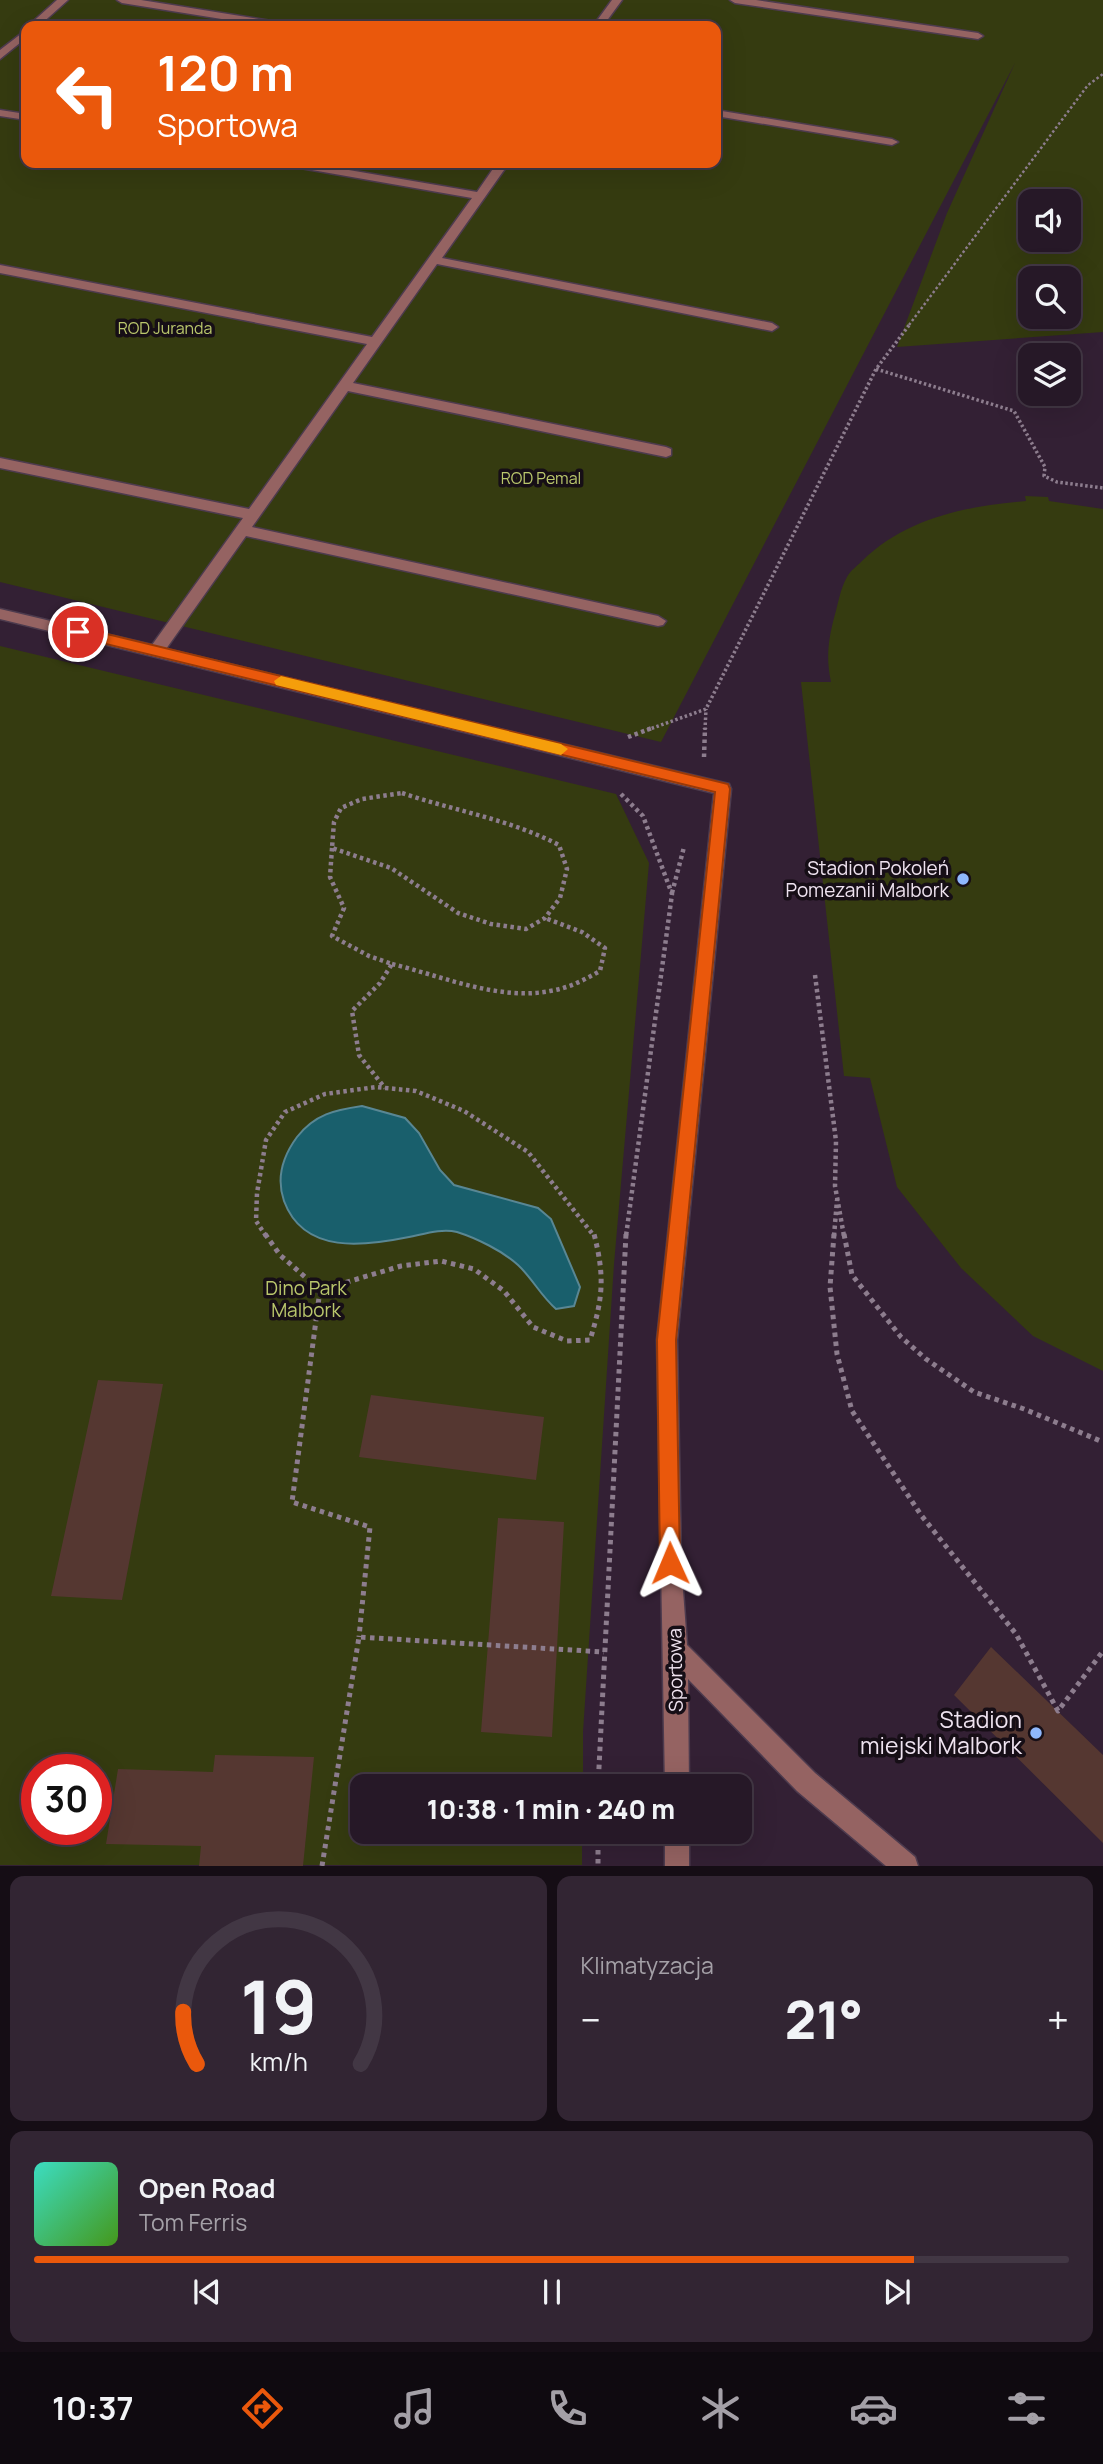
<!DOCTYPE html>
<html lang="pl">
<head>
<meta charset="utf-8">
<style>
  body { margin:0; font-family:Manrope,sans-serif; background:#322533; color:#f1f3f6; height:100vh; display:flex; flex-direction:column; font-size:26px; white-space:nowrap }
  * { box-sizing:border-box; margin:0 }
  p { font-size:23px; color:#a4a0a7 }
  .icon { flex:none; width:38px; height:38px; fill:none; stroke:currentColor; stroke-width:2; stroke-linecap:round; stroke-linejoin:round }
  .map { position:relative; height:1866px; overflow:hidden }
  .side { display:flex; flex-direction:column; gap:10px; padding:10px; background:#150d15; flex:1 }
  .side>* { flex:none }
  .top-card { position:absolute; left:21px; top:21px; width:700px; height:147px; border-radius:14px; box-shadow:0 7px 28px #0002,0 0 0 2px #423744; background:#ea580c; color:#fff; overflow:hidden }
  .fabs { position:absolute; left:1018px; top:189px; display:grid; gap:14px }
  .fabs a { display:grid; place-items:center; width:63px; height:63px; border-radius:14px; background:#261827; box-shadow:0 7px 28px #0002,0 0 0 2px #423744; font-size:35px }
  .speed { position:absolute; left:21px; top:1754px; display:flex; gap:14px; font-size:35px; font-weight:700; text-align:center }
  .speed>* { display:grid; place-content:center; width:91px; height:91px; border-radius:50%; background:#261827; box-shadow:0 7px 28px #0002,0 0 0 2px #423744; line-height:1 }
  .speed .limit { border:10px solid #d22; background:#fff; color:#111 }
  .pin { position:absolute; display:grid; place-items:center; width:60px; height:60px; color:#fff; margin:-30px; border:4px solid #fff; border-radius:50%; box-shadow:0 2px 7px #0007 }
  .me { position:absolute; width:77px; margin:-38px; rotate:359deg; stroke-linejoin:round; filter:drop-shadow(0 0 5px #0008) }
  .turn { display:flex; align-items:center; gap:24px; height:147px; padding:0 21px; font-size:32px }
  .turn .icon { width:91px; height:91px; stroke-width:2.5 }
  .turn b { display:block; font-size:49px; line-height:60px }
  .big { font-size:52px; font-weight:800; line-height:1.1 }
  .side .card { flex:1; display:flex; flex-direction:column; justify-content:center; gap:10px; min-width:0; padding:0 24px; border-radius:14px; background:#322533 }
  .side .dial { align-items:center; gap:0 }
  .dial svg { height:182px; overflow:visible; fill:none; stroke:#423744; stroke-width:7; stroke-linecap:round; text-anchor:middle }
  .dial text { fill:#f1f3f6; stroke:none }
  .song { display:flex; align-items:center; gap:21px }
  .cover { width:84px; height:84px; border-radius:10px; background:linear-gradient(135deg,hsl(170 70% 55%),hsl(100 70% 35%)) }
  .played { height:7px; border-radius:4px; background:linear-gradient(90deg,#ea580c 85%,#423744 85%) }
  .keys { display:flex; justify-content:space-around; direction:ltr }
  .heat { display:flex; justify-content:space-between; align-items:center; font-size:38px; direction:ltr }
  .side .tiles { flex:1; display:grid; gap:10px; grid-template-columns:1fr 1fr }
  .card:last-child { grid-column:span 2 }
  .trip { position:absolute; left:350px; top:1774px; width:402px; height:70px; border-radius:14px; background:#261827; box-shadow:0 7px 28px #0002,0 0 0 2px #423744; font-weight:800; line-height:70px; text-align:center }
  .dock { display:flex; height:112px; justify-content:space-around; align-items:center; background:#0f0a10; color:#a4a0a7 }
  .dock .icon { width:49px; height:49px }
  .dock .current { color:#ea580c }
  .dock b { font-size:32px; color:#f1f3f6 }
  .map>svg:first-child { display:block }
</style>
</head>
<body>
<div class="map">
<svg width="1103" height="1866" viewBox="0 0 1103 1866">
  <rect width="100%" height="100%" fill="#332034"/>
  <path fill="#353b10" fill-rule="evenodd" d="M0,0h1103v332l-206,15 50,-134 68,-150 -354,679 -661,-160zM26,26h690v137h-690zM1031,201h38v39h-38zM1031,278h38v39h-38z
    M1025,496l23,1 1,4 54,8v862l-70,-35 -72,-68 -64,-81 -27,-109 -26,-2 -43,-394h30c-5,-23 -3,-41 3,-64 4,-13 6,-29 13,-41 3,-6 10,-11 15,-16 44,-43 104,-55 164,-60z
    M0,646l616,148 33,69 -35,401 -31,468v55h-221v45h220v33h-582zM37,1769h59v60h-59z"/>
  <path fill="#195f6c" stroke="#598794" stroke-width="2" d="M362,1106l43,12 14,15 21,37 14,15 84,23 13,11 29,68 -6,19 -18,3c-15,-13 -24,-31 -38,-44 -15,-14 -42,-27 -61,-33 -15,-4 -33,2 -48,5 -44,9 -105,18 -125,-36 -8,-23 -1,-45 13,-64 18,-23 38,-27 65,-31z"/>
  <path fill="#553731" d="M98,1380l65,4 -41,216 -71,-4z
    M371,1395l173,22 -8,63 -177,-23z
    M498,1518l66,4 -12,215 -71,-5z
    M991,1647l112,108v88l-149,-148z
    M215,1755l99,2 -11,109h-104l2,-20 -95,-2 12,-75 95,3z"/>
  <g fill="none" stroke-linecap="round" stroke-linejoin="round">
    <defs>
      <path id="minor" d="M57,0h11l-29,26h-11z
        M117,0h24l143,23 5,3h-23l-144,-23z
        M612,0h10l-19,26h-10z
        M730,0h26l222,33 5,3 -5,3 -243,-36z
        M26,30v8l-26,21v-9z
        M0,110l26,4v6l-26,-4z
        M716,110l176,29 6,3 -6,3 -176,-29z
        M283,163h25l169,29 20,-29h12l-67,95 330,65 6,4 -6,4 -335,-67 -84,119 313,64 5,2v6l-5,2 -318,-66 -96,136 406,89 8,5 -3,4 -5,1 -412,-90 -80,113 563,135 2,5 -54,551 4,223 6,82 128,128 100,84 3,9h-32l-89,-75 -109,-112 1,108h-24l-8,-447 57,-547 -714,-174v-10l152,36 91,-127 -243,-50v-10l249,51 118,-165 -367,-71v-8l372,72 100,-139 -183,-32z
        M665,1832h24v34h-24z"/>
    </defs>
    <use href="#minor" stroke="#4d3b4e" stroke-width="3"/>
    <path stroke="#8d7d8e" stroke-width="2.5" stroke-dasharray="2.5 2.5" stroke-linecap="butt" d="M909,325l179,-240 15,-11"/>
    <path stroke="#8d7d8e" stroke-width="3.5" stroke-dasharray="2.5 2.5" stroke-linecap="butt" d="M876,369l138,42 31,56 -1,9 13,6 46,6
      M647,730l59,-21 170,-340 34,-45
      M705,730l1,-21"/>
    <path stroke="#8d7d8e" stroke-width="4.5" stroke-dasharray="3.5 3.5" stroke-linecap="butt" d="M628,737l24,-9
      M704,757l1,-29
      M402,793c53,18 107,26 157,52l8,24 -7,29 -15,20 -19,11 -35,-5 -33,-11 -67,-45 -59,-20 2,-26 7,-14 21,-9z
      M621,794l22,22 29,78 -46,342
      M332,848l-2,29 14,31 -12,28 37,20 23,8 -12,19 -28,28 7,44 26,33
      M672,893l12,-46
      M392,964c50,12 106,37 158,27 19,-3 34,-11 50,-20l5,-23 -23,-16 -37,-14
      M815,975l21,166 -1,45 9,50
      M266,1236l-10,-15 1,-28 9,-53 19,-28 40,-18 51,-7 40,4 48,20 64,41 66,84
      M834,1236l3,-36"/>
    <path stroke="#8d7d8e" stroke-width="5" stroke-dasharray="4.5 4.5" stroke-linecap="butt" d="M265,1234l15,21 40,35
      M834,1234l-4,53 7,67 15,57 69,104 95,119 42,77 45,-60
      M844,1234l8,41 49,62 25,22 48,33 50,17 79,33
      M320,1290l-28,212 78,25 -11,110
      M320,1290l81,-24 40,-5 33,8 30,22 29,36 34,14 23,-1c13,-42 15,-63 4,-106
      M598,1787l28,-553
      M598,1832v34
      M322,1866l37,-229 245,15"/>
    <use href="#minor" fill="#956362" fill-rule="evenodd"/>
  </g>
  <path fill="#ea580c" stroke="#983908" stroke-width="2" d="M78,627l650,157 2,5 -54,551 4,223 -3,7 -7,3 -7,-3 -3,-7 -3,-223 58,-548 -642,-156 -2,-4z"/>
  <path fill="#f59e0b" d="M281,676l280,68 7,5 -7,6 -285,-70 -2,-4z"/>
  <g fill="#8fb8fd" stroke="#160e16" stroke-width="2.5">
    <circle cx="963" cy="879" r="7"/>
    <circle cx="1036" cy="1733" r="7"/>
  </g>
  <g text-anchor="middle" stroke-width="7" stroke-linejoin="round" paint-order="stroke">
    <g font-size="16" fill="#bac76c" stroke="#160e16">
      <text x="165" y="334">ROD Juranda</text>
      <text x="541" y="484">ROD Pemal</text>
    </g>
    <g font-size="19" fill="#efe3f0" stroke="#160e16" text-anchor="end">
      <text x="949" y="875">Stadion Pokoleń<tspan x="949" dy="22">Pomezanii Malbork</tspan></text>
    </g>
    <g font-size="19" fill="#bac76c" stroke="#160e16">
      <text x="306" y="1295">Dino Park<tspan x="306" dy="22">Malbork</tspan></text>
    </g>
    <g font-size="19" fill="#efe3f0" stroke="#160e16">
      <text transform="translate(675 1670) rotate(-91)" y="7">Sportowa</text>
    </g>
    <g font-size="23" fill="#efe3f0" stroke="#160e16" text-anchor="end">
      <text x="1022" y="1728">Stadion<tspan x="1022" dy="26">miejski Malbork</tspan></text>
    </g>
  </g>
</svg>
<div class="fabs">
<a><svg class="icon" aria-label="sound" viewBox="0 0 24 24"><path d="M4 9h4l5-4v14l-5-4H4zM17 9q2 3 0 6"/></svg></a>
<a><svg class="icon" aria-label="search" viewBox="0 0 24 24"><circle cx="10" cy="10" r="6"/><path d="M15 15l6 6"/></svg></a>
<a><svg class="icon" aria-label="layers" viewBox="0 0 24 24"><path d="M12 4l9 5-9 5-9-5zM3 14l9 5 9-5"/></svg></a>
</div>
<div class="speed"><div class="limit">30</div></div>
<div class="pin" style="left:78px;top:632px;background:#d93025"><svg class="icon" aria-label="arrive" viewBox="0 0 24 24"><path d="M6 21V4h12l-3 4 3 4H6"/></svg></div>
<svg class="me" style="left:670px;top:1563px" viewBox="-20 -20 40 40"><path d="M0-17L14 15 0 8-14 15z" fill="#ea580c" stroke="#fff" stroke-width="4"/></svg>
<div class="trip">10:38 · 1 min · 240 m</div>
<div class="top-card">
<div class="turn"><svg class="icon" aria-label="left" viewBox="0 0 24 24"><path d="M17 20v-9H6M10 6l-5 5 5 5"/></svg><div><b>120 m</b>Sportowa</div></div>
</div>
</div>
<section class="side">
<div class="tiles">
<div class="card dial"><svg viewBox="0 0 100 80">
<path d="M14 69A42 42 0 1 1 86 69"/>
<path d="M14 69A42 42 0 0 1 8 46" stroke="#ea580c"/>
<text x="50" y="56" font-size="32" font-weight="700">19</text>
<text x="50" y="72" font-size="11">km/h</text>
</svg></div>
<div class="card"><p>Klimatyzacja</p>
<div class="heat"><a>−</a><b class="big">21°</b><a>+</a></div>
</div>
<div class="card">
<div class="song"><i class="cover"></i><div><b>Open Road</b><p>Tom Ferris</p></div></div>
<div class="played"></div>
<div class="keys"><svg class="icon" aria-label="previous" viewBox="0 0 24 24"><path d="M18 5L8 12l10 7zM5 5v14"/></svg><svg class="icon" aria-label="pause" viewBox="0 0 24 24"><path d="M8 5v14M16 5v14"/></svg><svg class="icon" aria-label="next" viewBox="0 0 24 24"><path d="M6 5l10 7-10 7zM19 5v14"/></svg></div>
</div>
</div>
</section>
<nav class="dock">
<b>10:37</b>
<svg class="icon current" aria-label="directions" viewBox="0 0 24 24"><path d="M12 3l9 9-9 9-9-9zM9 14v-3h6M13 9l2 2-2 2"/></svg>
<svg class="icon" aria-label="music" viewBox="0 0 24 24"><path d="M9 18V5l10-2v13"/><circle cx="6" cy="18" r="3"/><circle cx="16" cy="16" r="3"/></svg>
<svg class="icon" aria-label="phone" viewBox="0 0 24 24"><path d="M5 4h4l2 5-3 2q2 4 5 5l2-3 5 2v4C11 20 4 13 5 4z"/></svg>
<svg class="icon" aria-label="climate" viewBox="0 0 24 24"><path d="M12 3v18M4 7l16 10M4 17L20 7"/></svg>
<svg class="icon" aria-label="car" viewBox="0 0 24 24"><path d="M5 17H2v-5l4-1 3-4h7l3 4 3 1v5h-3M9 17h6M6 11h13"/><circle cx="7" cy="17" r="2"/><circle cx="17" cy="17" r="2"/></svg>
<svg class="icon" aria-label="filters" viewBox="0 0 24 24"><path d="M4 7h16M4 17h16"/><circle cx="9" cy="7" r="2"/><circle cx="15" cy="17" r="2"/></svg>
</nav>
</body>
</html>
